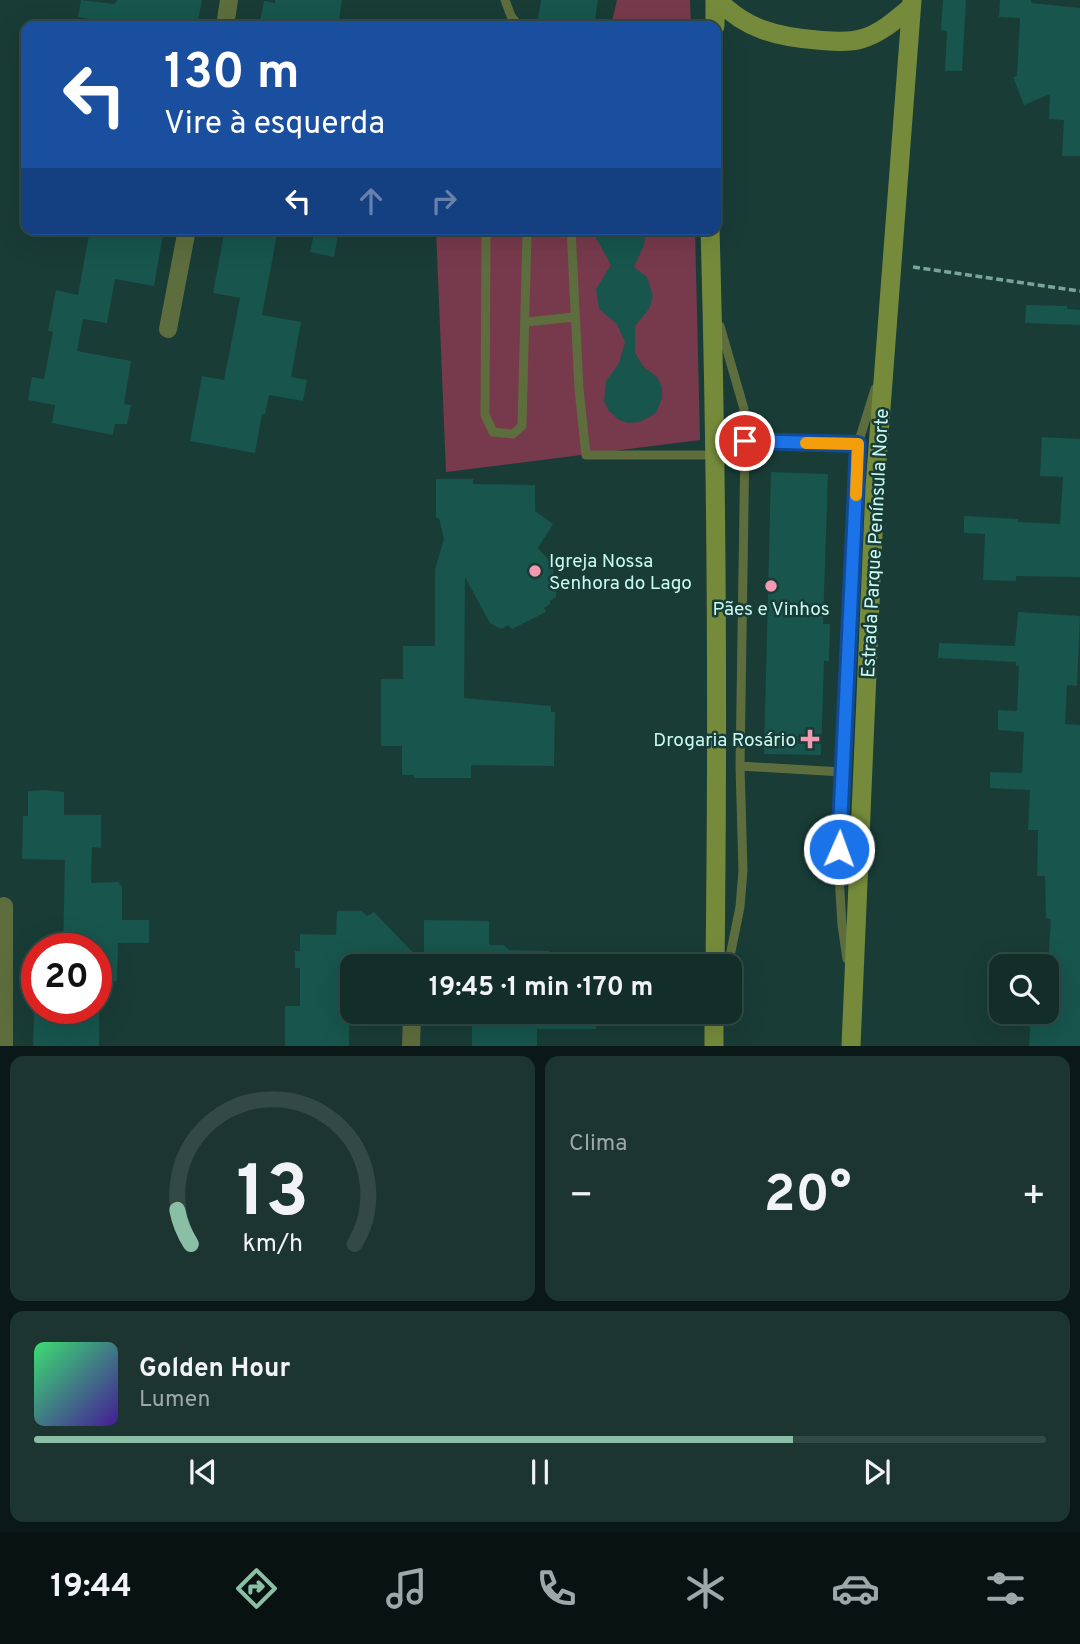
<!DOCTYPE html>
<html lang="pt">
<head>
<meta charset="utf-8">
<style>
  body { margin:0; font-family:Overpass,sans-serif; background:#1c3531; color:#f1f3f6; height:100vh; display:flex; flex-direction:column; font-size:26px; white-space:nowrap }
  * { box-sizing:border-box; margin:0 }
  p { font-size:23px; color:#9da8a8 }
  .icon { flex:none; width:38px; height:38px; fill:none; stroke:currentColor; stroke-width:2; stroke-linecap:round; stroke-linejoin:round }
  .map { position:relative; height:1046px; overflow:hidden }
  .panel { display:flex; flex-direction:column; gap:10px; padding:10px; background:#0a1917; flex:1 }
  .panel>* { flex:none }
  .guide { position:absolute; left:21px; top:21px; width:700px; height:214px; border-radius:14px; box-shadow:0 7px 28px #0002,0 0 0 2px #324946; background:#1a4fa0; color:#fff; overflow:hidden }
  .controls { position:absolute; left:989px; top:954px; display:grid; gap:14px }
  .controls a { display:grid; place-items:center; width:70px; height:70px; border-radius:14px; background:#132d29; box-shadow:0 7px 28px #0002,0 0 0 2px #324946; font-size:35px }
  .speed { position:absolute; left:21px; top:933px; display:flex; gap:14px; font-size:35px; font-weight:700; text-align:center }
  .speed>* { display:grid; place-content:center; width:91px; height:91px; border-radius:50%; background:#132d29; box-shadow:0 7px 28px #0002,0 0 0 2px #324946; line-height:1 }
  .speed .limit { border:10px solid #d22; background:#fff; color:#111 }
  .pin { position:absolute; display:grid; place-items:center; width:60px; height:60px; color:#fff; margin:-30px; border:4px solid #fff; border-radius:50%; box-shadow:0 2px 7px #0007 }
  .me { position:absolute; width:77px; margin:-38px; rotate:2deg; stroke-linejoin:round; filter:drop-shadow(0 0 5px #0008) }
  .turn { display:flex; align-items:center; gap:24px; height:147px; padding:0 28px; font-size:32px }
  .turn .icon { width:91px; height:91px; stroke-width:2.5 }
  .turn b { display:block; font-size:49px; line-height:60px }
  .lanes { display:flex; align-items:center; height:66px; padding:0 28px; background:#0003; justify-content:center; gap:35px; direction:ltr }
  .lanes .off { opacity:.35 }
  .big { font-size:52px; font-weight:700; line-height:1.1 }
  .panel .tile { flex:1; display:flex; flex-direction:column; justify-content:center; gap:10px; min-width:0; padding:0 24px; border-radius:14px; background:#1c3531 }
  .panel .dial { align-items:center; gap:0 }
  .dial svg { height:182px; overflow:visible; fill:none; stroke:#324946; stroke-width:7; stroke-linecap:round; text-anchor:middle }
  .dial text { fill:#f1f3f6; stroke:none }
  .song { display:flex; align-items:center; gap:21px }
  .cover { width:84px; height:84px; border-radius:10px; background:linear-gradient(135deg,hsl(140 70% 55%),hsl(260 70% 35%)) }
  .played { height:7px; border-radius:4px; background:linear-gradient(90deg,#8abfa5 75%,#324946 75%) }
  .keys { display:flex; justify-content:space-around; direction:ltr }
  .heat { display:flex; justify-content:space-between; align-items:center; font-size:38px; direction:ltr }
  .panel .tiles { flex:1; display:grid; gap:10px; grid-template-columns:1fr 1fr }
  .tile:last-child { grid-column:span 2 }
  .trip { position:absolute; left:340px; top:954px; width:402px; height:70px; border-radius:14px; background:#132d29; box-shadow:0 7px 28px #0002,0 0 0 2px #324946; font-weight:700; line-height:70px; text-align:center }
  .menu { display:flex; height:112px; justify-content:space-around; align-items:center; background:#081210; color:#9da8a8 }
  .menu .icon { width:49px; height:49px }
  .menu .on { color:#8abfa5 }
  .menu b { font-size:32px; color:#f1f3f6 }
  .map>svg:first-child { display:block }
</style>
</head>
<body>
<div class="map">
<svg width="1080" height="1046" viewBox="0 0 1080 1046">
  <rect width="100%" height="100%" fill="#193c37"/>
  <path fill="#773a4c" d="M617,0h73l1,26h-80z
    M436,229h259l5,211 -254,32z"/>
  <path fill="#17554d" d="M81,0l33,4 4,-4h84l-5,26h-55l-20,-3v2l-44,-8z
    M275,0h67l-4,26h-60l1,-2 -19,-3 4,-20 11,2z
    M541,0h57l-4,26h-57z
    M943,0h23l-4,71h-17l2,-40 -6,-1z
    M1000,0h31v3l49,5v148h-18l2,-36 -15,-1 1,-25 -26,11 -11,-28 4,-1 3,-58 -21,-1z
    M90,229h74l-10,57 -39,-7 -8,44 -24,-4 -6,32 54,10 -7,43 7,1 -4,19h-12l-2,11 -61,-12 3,-18 -27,-5 4,-23 12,2 9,-47 -5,-1 8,-41 22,5z
    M225,229h53l-16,86 39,7 -10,55 16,3 -4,21 -34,-6 -4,19h-3l-7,39 -65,-12 12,-65 22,4 16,-82 -27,-5z
    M315,229h24l-5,28 -24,-5z
    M591,229h55l-2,16 -10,22 13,10 6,19 -4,13 -14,17v27l8,13 14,11 5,10v11l-6,15 -16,9 -12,1 -9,-3 -10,-9 -5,-10 2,-20 13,-18 6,-21 -8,-18 -18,-15 -3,-20 15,-24z
    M1026,305l41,1v3l13,1v15l-55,-2z
    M1042,437l38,2v138l-64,-1v5l-33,-1 2,-46 -21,-1v-17l54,3v3l42,2 3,-47 -23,-1z
    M771,472l57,2 -5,150h7l-1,37h-5l-3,94 -57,-1z
    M436,479h37v5l62,1v26l18,13 -15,24 13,15 5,17v17l-6,4v3l-6,4 2,4 -34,17 -4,-4 -6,4 -5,-2 -7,-4 -25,-46 -1,121 87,8v6h4l-1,54 -83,-1v13h-57v-3h-12v-29h-21v-67h22v-33h32v-77l9,-30 -5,-21h-3z
    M1018,612l62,4 -3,70 -10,-1 -2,39 15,1v321h-51l2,-34h15v-47h2l3,-46 -5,-1 -1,-42h-8l1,-46h-10l2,-40 -40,-2v-16l32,1 2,-41 -26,-2v-20l19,1 2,-45h-3v-4l-78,-4 1,-15 76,3z
    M45,790l19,2v23h37v33l-9,-1 -1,36 28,-1 1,3 2,1v34h27v23h-31l-1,38h-21v-33h-33l2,-88 -43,-1 1,-43h5v-25z
    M337,911h24l6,5 7,-4 49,51h-17v3h-54v30h-3v50h-64v-40h15v-38h-5v-17h5v-17l36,1z
    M424,920l65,1v24h14l6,5 40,1v15h-96v-3h-29z
    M34,1012l65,1v33h-66z
    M472,1012h124v17h-59v17h-65z"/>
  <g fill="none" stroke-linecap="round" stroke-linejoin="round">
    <path stroke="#79a49d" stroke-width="3.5" stroke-dasharray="7 3.5" stroke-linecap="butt" d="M913,267l167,24"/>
    <path stroke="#5e6d3d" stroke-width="9" d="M505,0l6,16 8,10
      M486,229l-1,186 8,17 20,2 9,-8 5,-193 -2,-4
      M571,229l8,160 7,66h129
      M526,322l48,-5
      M720,326l24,83 1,32 -5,325 3,105 -3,36 -12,59
      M745,441l113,3
      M740,766l102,6
      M847,959l-5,-34 -3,-50 3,-103 16,-328 17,-55"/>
    <path stroke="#5e6d3d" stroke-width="18" d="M225,26l4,-26
      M168,329l19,-100
      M4,906v140
      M411,1046l1,-29"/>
    <path stroke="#758b3b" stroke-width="19" d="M718,0c27,29 60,37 99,40 14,1 30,3 44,-1 19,-5 36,-20 50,-32
      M715,26v-26
      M710,229c7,246 8,491 5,737
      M714,1012v34
      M851,1046l24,-559 37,-487"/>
  </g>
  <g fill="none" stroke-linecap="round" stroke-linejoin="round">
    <defs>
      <path id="route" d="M745,441l113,3 -19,405"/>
    </defs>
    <use href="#route" stroke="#114b97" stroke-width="18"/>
    <use href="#route" stroke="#1a73e8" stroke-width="12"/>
    <path stroke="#f59e0b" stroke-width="12" d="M806,443l52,1 -2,51"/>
  </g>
  <g fill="#f19ab1" stroke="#193c37" stroke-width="2.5">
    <circle cx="535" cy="571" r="7"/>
    <circle cx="771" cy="586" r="7"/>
    <path d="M806.5 728.5h7v7h7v7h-7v7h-7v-7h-7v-7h7z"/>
  </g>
  <g text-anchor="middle" stroke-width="5" stroke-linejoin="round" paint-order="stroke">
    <g font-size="19" fill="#c8faf1" stroke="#193c37">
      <text transform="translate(874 543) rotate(-87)" y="7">Estrada Parque Península Norte</text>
    </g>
    <g font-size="19" fill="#c8faf1" stroke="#193c37" text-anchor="start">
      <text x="549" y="567">Igreja Nossa<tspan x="549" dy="22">Senhora do Lago</tspan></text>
      <text x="771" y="615" text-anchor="middle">Pães e Vinhos</text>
      <text x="796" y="746" text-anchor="end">Drogaria Rosário</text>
    </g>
  </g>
</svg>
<div class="controls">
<a><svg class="icon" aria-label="search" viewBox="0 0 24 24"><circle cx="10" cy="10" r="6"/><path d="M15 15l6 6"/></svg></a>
</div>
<div class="speed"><div class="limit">20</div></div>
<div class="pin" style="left:745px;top:441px;background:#d93025"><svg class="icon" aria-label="arrive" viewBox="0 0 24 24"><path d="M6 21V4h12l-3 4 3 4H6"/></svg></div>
<svg class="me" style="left:839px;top:849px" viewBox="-20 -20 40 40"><circle r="17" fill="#1a73e8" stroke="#fff" stroke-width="3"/><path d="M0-11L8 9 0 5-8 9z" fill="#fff"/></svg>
<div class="trip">19:45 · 1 min · 170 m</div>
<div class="guide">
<div class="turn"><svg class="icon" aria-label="left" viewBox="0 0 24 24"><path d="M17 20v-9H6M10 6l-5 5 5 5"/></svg><div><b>130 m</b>Vire à esquerda</div></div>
<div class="lanes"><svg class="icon" aria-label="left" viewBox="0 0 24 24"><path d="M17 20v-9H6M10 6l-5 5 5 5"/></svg><svg class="icon off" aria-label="ahead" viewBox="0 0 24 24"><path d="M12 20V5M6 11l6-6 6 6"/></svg><svg class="icon off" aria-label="right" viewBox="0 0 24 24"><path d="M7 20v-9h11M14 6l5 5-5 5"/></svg></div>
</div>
</div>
<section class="panel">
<div class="tiles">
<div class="tile dial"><svg viewBox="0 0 100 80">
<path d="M14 69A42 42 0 1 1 86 69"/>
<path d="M14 69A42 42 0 0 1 8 54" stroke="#8abfa5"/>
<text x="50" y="56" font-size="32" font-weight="700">13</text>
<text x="50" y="72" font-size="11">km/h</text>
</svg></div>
<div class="tile"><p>Clima</p>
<div class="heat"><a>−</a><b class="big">20°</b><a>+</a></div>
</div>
<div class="tile">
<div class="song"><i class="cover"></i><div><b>Golden Hour</b><p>Lumen</p></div></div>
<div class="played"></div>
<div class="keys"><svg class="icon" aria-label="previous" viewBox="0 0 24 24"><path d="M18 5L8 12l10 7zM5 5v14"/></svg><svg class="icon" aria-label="pause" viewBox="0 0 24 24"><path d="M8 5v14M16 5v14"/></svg><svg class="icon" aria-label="next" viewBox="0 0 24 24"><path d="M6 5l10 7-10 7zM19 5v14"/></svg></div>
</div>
</div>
</section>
<nav class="menu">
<b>19:44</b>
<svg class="icon on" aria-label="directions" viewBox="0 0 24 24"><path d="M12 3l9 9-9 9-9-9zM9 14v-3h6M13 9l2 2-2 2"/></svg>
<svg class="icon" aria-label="music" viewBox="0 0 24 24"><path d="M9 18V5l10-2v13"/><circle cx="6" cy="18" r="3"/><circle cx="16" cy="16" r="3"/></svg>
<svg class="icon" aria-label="phone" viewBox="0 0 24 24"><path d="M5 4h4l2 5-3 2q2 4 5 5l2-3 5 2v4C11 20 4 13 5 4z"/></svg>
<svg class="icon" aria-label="climate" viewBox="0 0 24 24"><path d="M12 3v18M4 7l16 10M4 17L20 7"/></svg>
<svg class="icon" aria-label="car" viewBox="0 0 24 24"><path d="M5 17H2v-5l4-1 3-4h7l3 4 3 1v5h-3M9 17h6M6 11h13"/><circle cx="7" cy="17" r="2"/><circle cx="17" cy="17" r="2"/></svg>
<svg class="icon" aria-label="filters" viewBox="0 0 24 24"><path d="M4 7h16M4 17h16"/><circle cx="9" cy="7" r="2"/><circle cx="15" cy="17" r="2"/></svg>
</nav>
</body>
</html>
